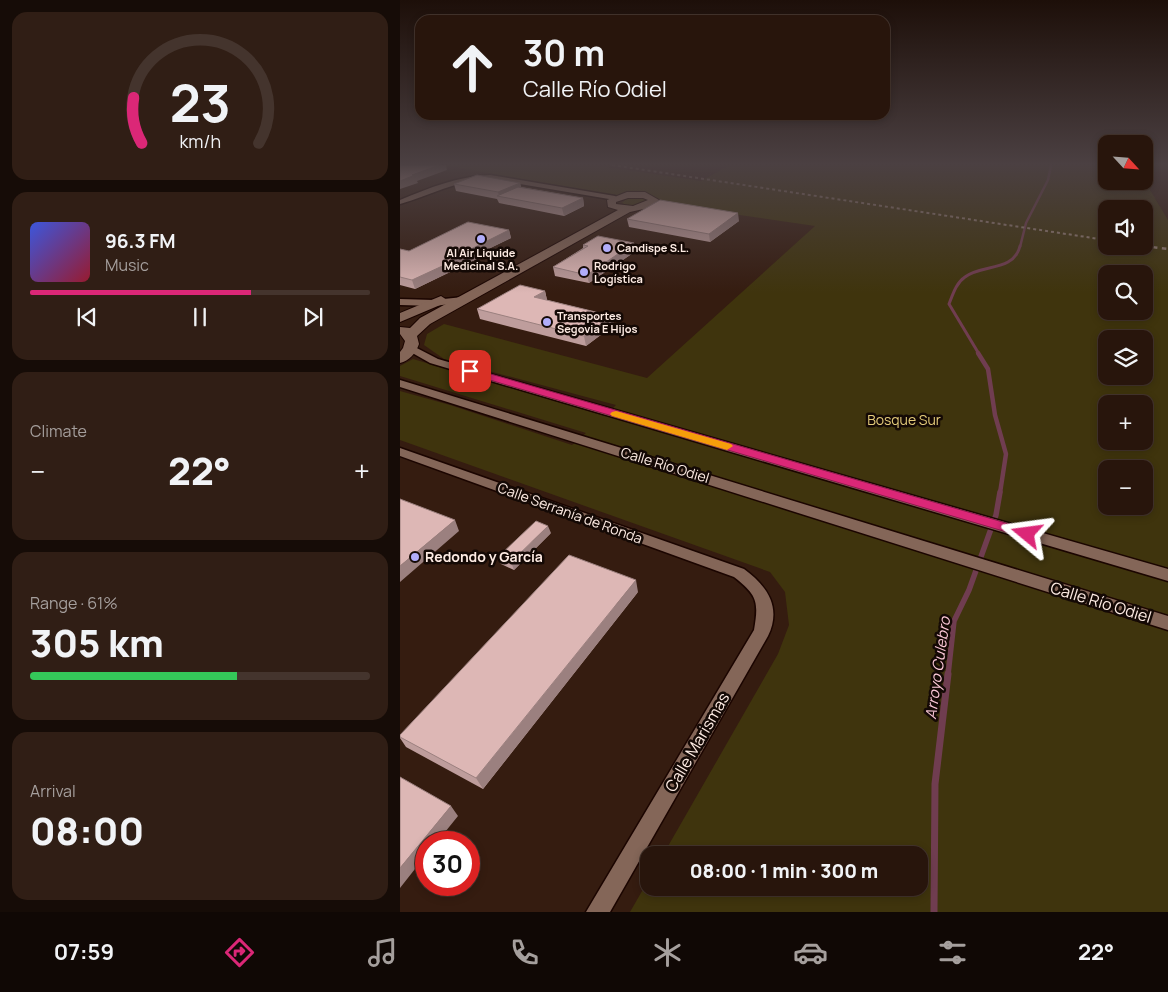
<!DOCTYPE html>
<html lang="en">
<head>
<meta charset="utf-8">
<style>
  body { margin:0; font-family:Manrope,sans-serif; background:#301e15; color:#f1f3f6; height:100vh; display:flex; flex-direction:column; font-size:19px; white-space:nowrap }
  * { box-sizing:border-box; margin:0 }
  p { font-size:16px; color:#a59f9d }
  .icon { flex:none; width:28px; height:28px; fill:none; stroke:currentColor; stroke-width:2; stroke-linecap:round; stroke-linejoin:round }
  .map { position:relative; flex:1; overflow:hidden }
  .details { display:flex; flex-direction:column; gap:12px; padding:12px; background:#160c07; width:400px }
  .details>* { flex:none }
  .hud { position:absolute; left:15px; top:15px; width:475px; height:105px; border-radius:15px; box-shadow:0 2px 8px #0003,0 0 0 1px #44342d; background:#28150c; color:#f1f3f6; overflow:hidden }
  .needle { width:32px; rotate:116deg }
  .fabs { position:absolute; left:698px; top:135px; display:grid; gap:10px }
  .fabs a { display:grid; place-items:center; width:55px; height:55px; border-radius:10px; background:#28150c; box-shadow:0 2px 8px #0003,0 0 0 1px #44342d; font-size:25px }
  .speed { position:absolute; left:15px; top:831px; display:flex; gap:10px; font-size:25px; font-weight:700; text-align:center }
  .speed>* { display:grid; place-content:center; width:65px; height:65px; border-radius:50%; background:#28150c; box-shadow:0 2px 8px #0003,0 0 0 1px #44342d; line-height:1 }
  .speed .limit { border:8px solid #d22; background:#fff; color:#111 }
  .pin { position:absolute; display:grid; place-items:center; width:42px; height:42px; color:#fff; margin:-21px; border-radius:10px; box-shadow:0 2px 8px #0006 }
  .me { position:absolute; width:55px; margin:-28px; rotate:286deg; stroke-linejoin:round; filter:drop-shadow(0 0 4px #0008) }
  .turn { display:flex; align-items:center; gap:18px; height:105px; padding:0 25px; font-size:22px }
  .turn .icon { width:65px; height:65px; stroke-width:2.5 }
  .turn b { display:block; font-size:35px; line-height:42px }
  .big { font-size:38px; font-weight:800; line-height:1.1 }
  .details .card { flex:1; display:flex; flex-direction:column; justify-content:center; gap:8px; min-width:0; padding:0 18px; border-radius:15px; background:#301e15 }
  .details .dial { align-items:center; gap:0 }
  .dial svg { height:130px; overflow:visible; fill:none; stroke:#44342d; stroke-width:7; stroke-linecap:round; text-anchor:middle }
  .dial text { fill:#f1f3f6; stroke:none }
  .song { display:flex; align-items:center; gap:15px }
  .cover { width:60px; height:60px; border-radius:8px; background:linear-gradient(135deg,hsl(230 70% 55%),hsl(350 70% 35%)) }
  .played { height:5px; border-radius:2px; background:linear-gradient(90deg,#db2777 65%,#44342d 65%) }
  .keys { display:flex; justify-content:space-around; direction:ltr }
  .heat { display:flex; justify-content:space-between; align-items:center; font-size:28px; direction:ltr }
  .charge { height:8px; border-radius:4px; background:linear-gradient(90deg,#34c759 61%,#44342d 0) }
  .trip { position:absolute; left:240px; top:846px; width:288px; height:50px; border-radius:15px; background:#28150c; box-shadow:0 2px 8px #0003,0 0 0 1px #44342d; font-weight:800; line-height:50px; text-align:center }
  .dock { display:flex; height:80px; justify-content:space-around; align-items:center; background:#100805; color:#a59f9d }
  .dock .icon { width:35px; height:35px }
  .dock .on { color:#db2777 }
  .dock b { font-size:22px; color:#f1f3f6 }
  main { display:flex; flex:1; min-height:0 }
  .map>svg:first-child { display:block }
</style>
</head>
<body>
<main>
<section class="details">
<div class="card dial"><svg viewBox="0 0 100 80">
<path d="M14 69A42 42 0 1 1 86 69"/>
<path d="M14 69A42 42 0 0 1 9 41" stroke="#db2777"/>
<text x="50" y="56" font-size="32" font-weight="700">23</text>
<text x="50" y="72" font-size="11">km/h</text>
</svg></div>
<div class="card">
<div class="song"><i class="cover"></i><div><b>96.3 FM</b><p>Music</p></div></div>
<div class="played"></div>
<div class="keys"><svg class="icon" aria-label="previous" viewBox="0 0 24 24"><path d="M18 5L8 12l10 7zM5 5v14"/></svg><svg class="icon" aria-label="pause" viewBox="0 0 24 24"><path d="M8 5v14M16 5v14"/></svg><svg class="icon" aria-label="next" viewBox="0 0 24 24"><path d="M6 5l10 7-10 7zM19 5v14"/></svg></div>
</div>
<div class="card"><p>Climate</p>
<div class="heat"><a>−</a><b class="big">22°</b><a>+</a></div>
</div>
<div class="card"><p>Range · 61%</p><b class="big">305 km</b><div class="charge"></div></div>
<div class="card"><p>Arrival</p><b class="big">08:00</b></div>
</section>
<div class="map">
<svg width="768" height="912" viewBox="0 0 768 912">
  <rect width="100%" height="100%" fill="#351c10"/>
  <path fill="#3f340d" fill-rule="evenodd" d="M44,165h150l107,16 29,-16h376v16l38,-1 24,40v692h-538l19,-33v9h270v-33h-256l115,-201 11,-29 -4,-33 -15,-20 -370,-132v-49l50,14 122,40 14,-12 -186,-57v-10l13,-7 192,57 11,-11 -172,-46 -20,-14 3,-11 17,-10 203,54 168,-152 -172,-25c-5,5 -15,6 -21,2l5,-5zM706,209h38v37h-38zM706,274h38v37h-38zM706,339h38v37h-38zM706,404h38v37h-38zM706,469h38v37h-38z"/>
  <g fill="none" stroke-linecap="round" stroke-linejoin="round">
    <path stroke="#703d50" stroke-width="2.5" d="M620,247l6,-24 22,-43 3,-15"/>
    <path stroke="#703d50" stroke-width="3" d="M579,354l-30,-50c4,-10 7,-21 16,-27 16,-13 49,-5 55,-31"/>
    <path stroke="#703d50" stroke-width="4.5" d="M578,353l10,16 7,46 11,39 -6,39"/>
    <path stroke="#703d50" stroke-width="5.5" d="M548,675l6,-54 15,-31 27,-75 4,-23"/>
    <path stroke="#703d50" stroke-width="7" d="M534,912l1,-128 13,-110"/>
    <defs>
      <path id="street" d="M90,175l125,21 3,2 -3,2 -125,-21c-33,1 -59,16 -90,25v-4c29,-12 58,-24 90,-25z
        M63,297l3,1v4l-32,4 -34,-1v-6l34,1z
        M11,345l27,14 730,210v12l-738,-218 -23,-13v-4z
        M0,380l768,236v14l-768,-243z
        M0,448l344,121c23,17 38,38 24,67l-158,276h-24l168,-282c5,-29 3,-35 -20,-53l-334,-121z"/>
      <path id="secondary" d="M227,192h18l14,8 -11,8 -18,4 -200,112 -13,12 2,8c-3,9 -10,17 -19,19v-11l3,-4 2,-7 -5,-7v-7l10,1 10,-10 198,-108 -10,-3 -1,-7zM228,198h15l5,2 -15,6 -17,-2v-2z
        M41,296l6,4 -2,3 -45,19v-9z"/>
    </defs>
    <use href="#street" stroke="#1b0500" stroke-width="3"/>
    <use href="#secondary" stroke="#1b0500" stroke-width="2"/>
    <use href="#street" fill="#846658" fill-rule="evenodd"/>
    <use href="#secondary" fill="#846658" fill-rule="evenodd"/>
    <path stroke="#958076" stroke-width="2" stroke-dasharray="3 3" stroke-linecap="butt" d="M212,165l494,75
      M744,246l10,1"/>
    <path stroke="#958076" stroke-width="2.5" stroke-dasharray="4.5 4.5" stroke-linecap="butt" d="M744,246l24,3"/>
  </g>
  <path fill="#be9d9c" d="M120,183l1,4 62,11 1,8 -20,10 -65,-13 -2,-4 -41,-8 -2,-7z
    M227,219l112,2 -29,21 -81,-15z
    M109,230l2,8 -33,16 1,4 -64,31 -15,-4v-36l9,2z
    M234,243l2,8 -47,32 -34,-7 -2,-9 30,-19v-3z
    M145,291l2,9 65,16 2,9 -28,21 -106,-27 -3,-10z
    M151,533l-37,37 -13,-6 -3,-7z
    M238,592l-155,197 -77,-42 -6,-9v-3z"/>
  <path fill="#9b807f" d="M40,165h6l1,5 -30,11 1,2 -18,6v-8l12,-6z
    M120,183l2,7 -23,6 -1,-4z
    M183,198l1,8 -20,10 -2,-8z
    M338,213l1,8 -29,21 -1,-8z
    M109,230l2,8 -33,16 1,4 -64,31 -3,-9 59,-31z
    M234,243l2,8 -47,32 -2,-8z
    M145,291l2,9 -13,-3z
    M212,316l2,9 -28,21 -2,-10z
    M55,520l4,11 -59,51v-16z
    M148,526l3,7 -37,37 -3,-8z
    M236,580l2,12 -155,197 -7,-11z
    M51,806l7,10 -21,26h-11v13l-26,33v-20z"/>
  <path fill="#ddb7b5" stroke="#9b807f" d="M0,165h40l-28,10h3l-15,6z
    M77,175l43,8 -22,9 -44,-8z
    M118,187l65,11 -21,10 -65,-12z
    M260,200l78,13 -29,21 -82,-15z
    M68,222l41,8 -38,19 6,1 -65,30 -12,-3v-28l9,2z
    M198,236l36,7 -47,32 -34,-8 35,-21 -5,-1z
    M120,285l25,6 -11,6 78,19 -28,20 -107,-27z
    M0,499l55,21 -55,46z
    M136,521l12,5 -37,36 -13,-5z
    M169,555l67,25 -160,198 -76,-41v-2z
    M0,777l51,29 -51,62z"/>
  <linearGradient id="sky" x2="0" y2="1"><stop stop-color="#1d0f09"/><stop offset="0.56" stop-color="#4b4042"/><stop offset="1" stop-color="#4b4042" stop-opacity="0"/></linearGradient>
  <rect width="768" height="293" fill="url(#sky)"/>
  <path fill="#db2777" stroke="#8e194d" d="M70,368l557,161 5,1 2,4 -2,3 -5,1 -561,-165v-4z"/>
  <path fill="#f59e0b" d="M216,411l115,33 2,2 -6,4 -115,-34 -2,-2 2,-2z"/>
  <g fill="#b1adfa" stroke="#140905" stroke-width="2">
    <circle cx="81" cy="239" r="5"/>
    <circle cx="207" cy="248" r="5"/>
    <circle cx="184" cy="272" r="5"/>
    <circle cx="147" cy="322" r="5"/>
    <circle cx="15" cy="557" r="5"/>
  </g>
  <g text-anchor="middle" stroke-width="5" stroke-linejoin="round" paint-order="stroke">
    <g font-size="11" font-weight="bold" fill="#fdebe3" stroke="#140905" text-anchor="start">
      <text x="217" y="252">Candispe S.L.</text>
      <text x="81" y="257" text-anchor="middle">Al Air Liquide<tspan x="81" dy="13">Medicinal S.A.</tspan></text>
      <text x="194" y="270">Rodrigo<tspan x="194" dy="13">Logística</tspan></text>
      <text x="157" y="320">Transportes<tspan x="157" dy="13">Segovia E Hijos</tspan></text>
    </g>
    <g font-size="14" fill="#e4cb7a" stroke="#140905">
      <text x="504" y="425">Bosque Sur</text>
    </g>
    <g font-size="14" fill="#fdebe3" stroke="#140905">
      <text transform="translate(265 465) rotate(17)" y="5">Calle Río Odiel</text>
      <text transform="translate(170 513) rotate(20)" y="5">Calle Serranía de Ronda</text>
    </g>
    <g font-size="14" font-weight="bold" fill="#fdebe3" stroke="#140905" text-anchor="start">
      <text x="25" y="562">Redondo y García</text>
    </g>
    <g font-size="15" font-style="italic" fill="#fdc9d9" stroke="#140905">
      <text transform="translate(538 668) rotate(-82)" y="5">Arroyo Culebro</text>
    </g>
    <g font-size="16" fill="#fdebe3" stroke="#140905">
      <text transform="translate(701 602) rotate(17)" y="6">Calle Río Odiel</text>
      <text transform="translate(297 742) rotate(-60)" y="6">Calle Marismas</text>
    </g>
  </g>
</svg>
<div class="fabs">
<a><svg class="needle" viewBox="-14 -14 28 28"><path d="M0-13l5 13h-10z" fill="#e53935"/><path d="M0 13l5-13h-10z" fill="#a59f9d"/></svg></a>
<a><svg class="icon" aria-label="sound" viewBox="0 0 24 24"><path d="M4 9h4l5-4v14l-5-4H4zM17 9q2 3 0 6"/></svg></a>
<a><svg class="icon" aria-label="search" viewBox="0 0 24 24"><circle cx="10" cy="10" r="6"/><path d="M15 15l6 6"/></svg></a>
<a><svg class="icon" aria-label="layers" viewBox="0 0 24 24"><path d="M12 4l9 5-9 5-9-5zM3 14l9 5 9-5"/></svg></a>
<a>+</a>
<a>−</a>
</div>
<div class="speed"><div class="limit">30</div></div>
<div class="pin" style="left:70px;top:371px;background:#d93025"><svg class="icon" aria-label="arrive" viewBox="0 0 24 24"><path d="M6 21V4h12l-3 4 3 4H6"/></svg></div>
<svg class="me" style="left:627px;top:534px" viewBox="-20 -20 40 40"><path d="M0-17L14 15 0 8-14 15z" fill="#db2777" stroke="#fff" stroke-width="4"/></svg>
<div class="trip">08:00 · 1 min · 300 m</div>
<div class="hud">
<div class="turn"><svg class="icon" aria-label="ahead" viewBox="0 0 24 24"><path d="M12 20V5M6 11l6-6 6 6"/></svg><div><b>30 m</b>Calle Río Odiel</div></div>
</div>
</div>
</main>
<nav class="dock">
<b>07:59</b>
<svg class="icon on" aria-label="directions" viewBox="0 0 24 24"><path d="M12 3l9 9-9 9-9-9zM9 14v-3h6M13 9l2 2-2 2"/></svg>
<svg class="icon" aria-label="music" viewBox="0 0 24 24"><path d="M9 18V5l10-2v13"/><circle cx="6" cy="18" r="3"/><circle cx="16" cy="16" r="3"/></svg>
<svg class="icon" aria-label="phone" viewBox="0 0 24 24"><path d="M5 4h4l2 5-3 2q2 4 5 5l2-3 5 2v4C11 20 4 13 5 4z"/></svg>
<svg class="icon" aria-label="climate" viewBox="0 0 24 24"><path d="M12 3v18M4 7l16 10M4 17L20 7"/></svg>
<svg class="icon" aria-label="car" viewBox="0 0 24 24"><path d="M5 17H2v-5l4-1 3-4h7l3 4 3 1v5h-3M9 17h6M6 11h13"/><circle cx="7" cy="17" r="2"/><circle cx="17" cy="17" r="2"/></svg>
<svg class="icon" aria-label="filters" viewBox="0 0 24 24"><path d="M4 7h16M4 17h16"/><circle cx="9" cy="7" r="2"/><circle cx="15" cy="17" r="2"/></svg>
<b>22°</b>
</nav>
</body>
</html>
